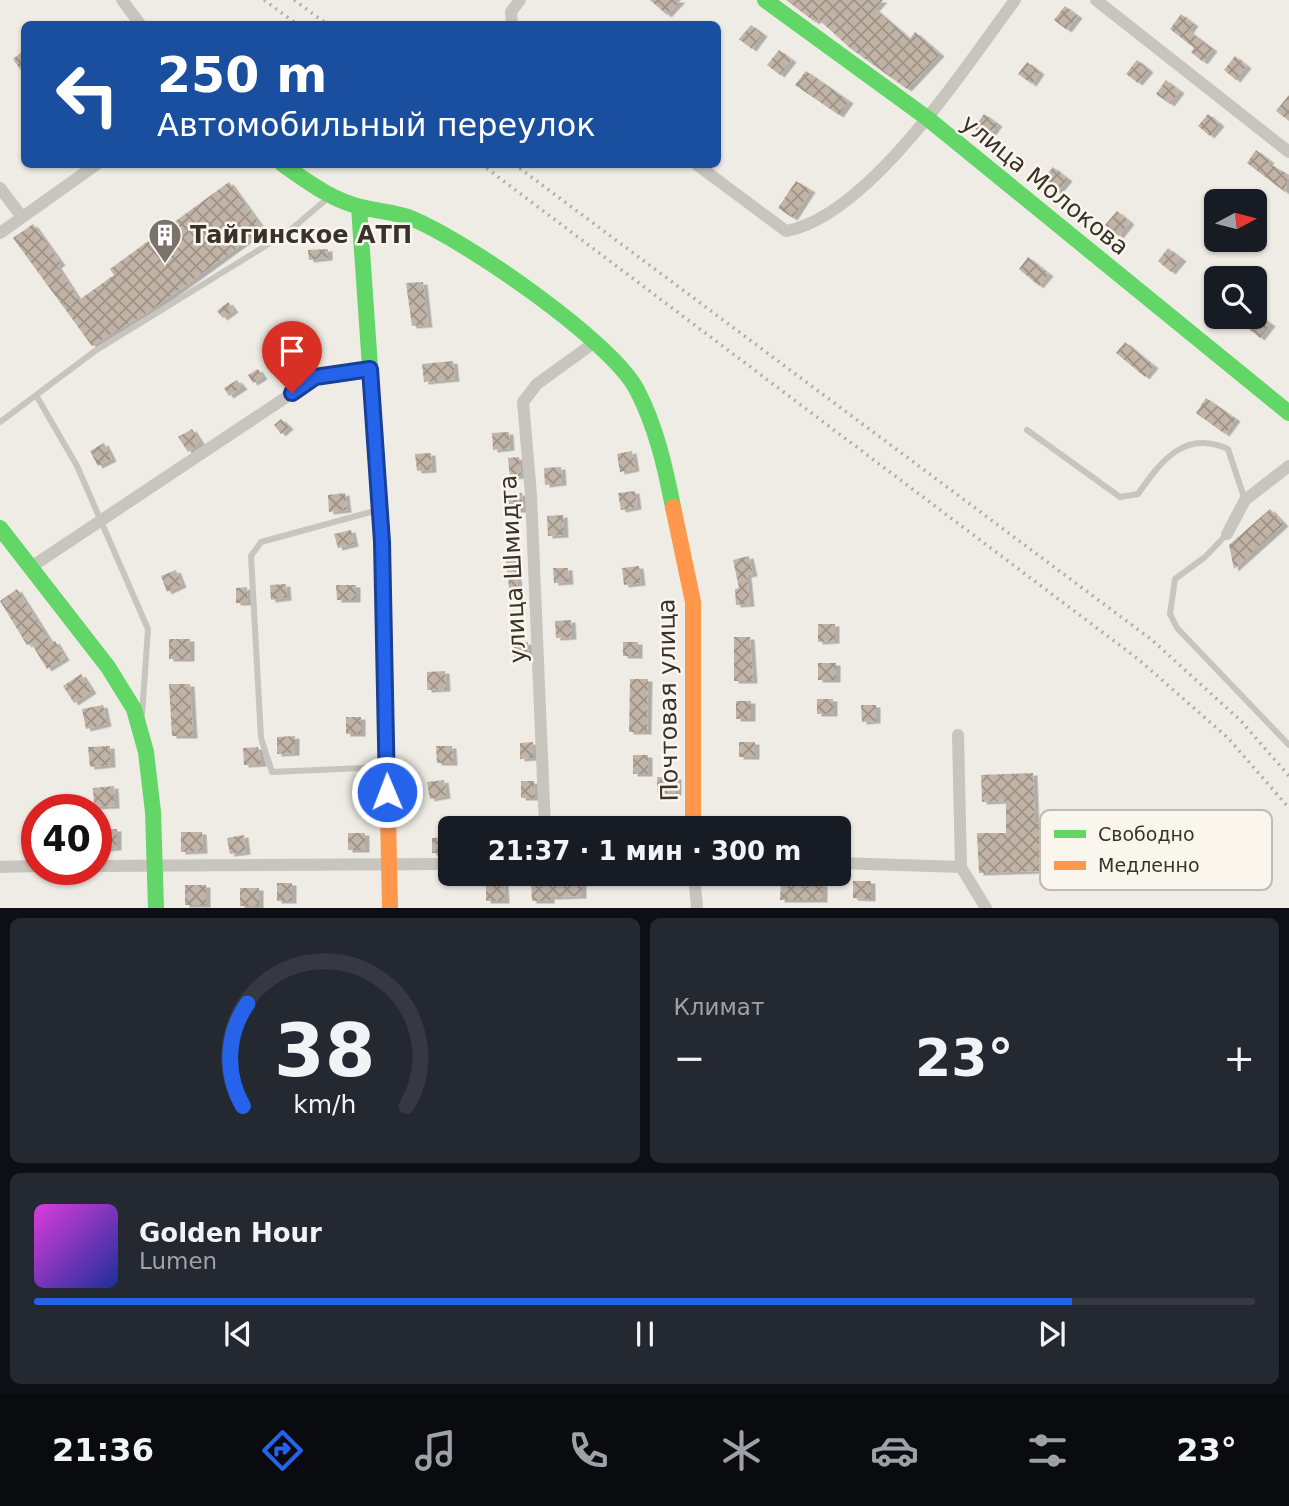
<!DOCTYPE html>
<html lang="ru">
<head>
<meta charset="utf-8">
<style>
  body { margin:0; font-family:"DejaVu Sans",sans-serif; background:#242831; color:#f1f3f6; height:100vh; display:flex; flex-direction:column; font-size:26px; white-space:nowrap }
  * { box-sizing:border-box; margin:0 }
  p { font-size:23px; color:#9ea1a6 }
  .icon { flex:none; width:38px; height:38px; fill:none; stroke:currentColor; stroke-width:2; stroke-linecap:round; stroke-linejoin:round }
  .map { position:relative; height:908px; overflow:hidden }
  .sheet { display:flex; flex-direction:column; gap:10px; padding:10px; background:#0d0f14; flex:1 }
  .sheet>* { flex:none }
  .banner { position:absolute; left:21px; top:21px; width:700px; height:147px; border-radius:10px; box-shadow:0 2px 5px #0004; background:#1a4fa0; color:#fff; overflow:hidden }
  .needle { width:46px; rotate:83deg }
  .buttons { position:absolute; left:1204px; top:189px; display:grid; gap:14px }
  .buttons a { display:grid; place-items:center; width:63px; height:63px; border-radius:10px; background:#171b24; box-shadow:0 2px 5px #0004; font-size:35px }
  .speed { position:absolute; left:21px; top:794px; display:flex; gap:14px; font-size:35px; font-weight:700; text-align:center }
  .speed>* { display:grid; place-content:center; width:91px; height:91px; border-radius:50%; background:#171b24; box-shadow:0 2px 5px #0004; line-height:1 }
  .speed .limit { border:10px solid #d22; background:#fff; color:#111 }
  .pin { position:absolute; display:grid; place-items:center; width:60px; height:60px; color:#fff; margin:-72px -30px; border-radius:50% 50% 50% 0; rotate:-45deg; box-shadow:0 0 7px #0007 }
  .pin .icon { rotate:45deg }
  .me { position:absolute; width:77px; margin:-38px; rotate:359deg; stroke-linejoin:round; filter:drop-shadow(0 0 5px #0008) }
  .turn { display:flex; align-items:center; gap:24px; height:147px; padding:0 21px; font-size:32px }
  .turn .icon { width:91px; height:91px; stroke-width:2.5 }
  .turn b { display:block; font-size:49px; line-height:60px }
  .big { font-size:52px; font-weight:700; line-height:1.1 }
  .sheet .card { flex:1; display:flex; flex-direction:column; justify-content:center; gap:10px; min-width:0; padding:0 24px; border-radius:10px; background:#242831 }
  .sheet .dial { align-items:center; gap:0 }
  .dial svg { height:182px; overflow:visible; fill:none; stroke:#363941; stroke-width:7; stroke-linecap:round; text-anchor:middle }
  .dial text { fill:#f1f3f6; stroke:none }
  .song { display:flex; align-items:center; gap:21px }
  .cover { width:84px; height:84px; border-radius:10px; background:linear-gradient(135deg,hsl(300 70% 55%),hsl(230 70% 35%)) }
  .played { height:7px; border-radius:4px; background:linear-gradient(90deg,#2563eb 85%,#363941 85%) }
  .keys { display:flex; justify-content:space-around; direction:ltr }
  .heat { display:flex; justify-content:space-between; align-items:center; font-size:38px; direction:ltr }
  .sheet .tiles { flex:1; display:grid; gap:10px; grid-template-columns:1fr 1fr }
  .card:last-child { grid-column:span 2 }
  .trip { position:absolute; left:438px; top:816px; width:413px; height:70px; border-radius:10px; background:#171b24; box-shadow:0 2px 5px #0004; font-weight:700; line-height:70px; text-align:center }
  .menu { display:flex; height:112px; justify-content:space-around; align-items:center; background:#090b0e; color:#9ea1a6 }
  .menu .icon { width:49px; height:49px }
  .menu .selected { color:#2563eb }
  .menu b { font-size:32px; color:#f1f3f6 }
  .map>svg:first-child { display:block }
</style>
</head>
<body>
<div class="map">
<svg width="1289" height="908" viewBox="0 0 1289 908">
  <defs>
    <pattern id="building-cross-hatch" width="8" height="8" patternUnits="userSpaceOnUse" patternTransform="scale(1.75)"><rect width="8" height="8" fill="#c1b4a7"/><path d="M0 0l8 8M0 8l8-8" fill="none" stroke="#9e9388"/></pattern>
    <filter id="shadow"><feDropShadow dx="4.5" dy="2.5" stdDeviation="0" flood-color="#0004"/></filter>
  </defs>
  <rect width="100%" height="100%" fill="#efece5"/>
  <path fill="url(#building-cross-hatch)" filter="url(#shadow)" d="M650,0h31l-14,15z
    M786,0h97l-8,9 35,30 5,-7 25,22 -33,35 -57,-41 -32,-29 -3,3z
    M1065,6l13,10 -11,14 -13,-10z
    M1181,14l13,10 -5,7 24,18 -10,13 -12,-10 3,-4 -24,-19z
    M751,25l12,9 -11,15 -13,-10z
    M24,50v25l-11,-16z
    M779,50l13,10 -12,15 -13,-10z
    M1235,56l12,10 -11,14 -12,-10z
    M1137,60l12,10 -11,13 -12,-9z
    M1027,62l13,10 -8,12 -14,-10z
    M806,71l43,30 -10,14 -44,-30z
    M1166,80l14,11 -10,13 -14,-10z
    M1289,95v26l-13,-10z
    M984,114l14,10 -10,14 -14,-10z
    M1208,114l12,10 -10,12 -12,-10z
    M1256,150l14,11 -2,2 21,12 -4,17 -38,-29z
    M1053,167l15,12 -11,13 -15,-12z
    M796,181l15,9 -18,28 -15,-10z
    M229,182l34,47 -109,79 -62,38 -79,-108 20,-14 28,39 -4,3 22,34 35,-25 -4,-6z
    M1117,211l13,11 -11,14 -14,-11z
    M1168,248l14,11 -11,13 -13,-11z
    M328,249v9l-19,2 -1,-10z
    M1028,257l21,17 -10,12 -20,-17z
    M423,282l5,43 -16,1 -6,-43z
    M228,302l6,8 -11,8 -6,-7z
    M1256,312l15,12 -11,14 -26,-21h21z
    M1125,342l29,24 -9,11 -29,-24z
    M453,361l2,18 -31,3 -2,-18z
    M258,369l5,8 -10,6 -5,-8z
    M237,380l6,7 -14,9 -5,-8z
    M1206,398l30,21 -11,15 -29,-21z
    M281,419l8,8 -8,7 -7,-9z
    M192,429l9,14 -13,9 -10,-15z
    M509,432l1,16 -17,2 -1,-17z
    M104,443l8,16 -14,7 -8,-15z
    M632,451l3,18 -15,3 -3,-18z
    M431,453l1,17 -15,1 -2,-17z
    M519,457l2,19 -11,1 -2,-19z
    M561,467l1,16 -17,2 -1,-17z
    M635,491l2,16 -16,3 -3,-17z
    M345,493l2,17 -18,2 -1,-17z
    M516,493h6l1,17h-14l-1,-16z
    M1270,509l14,15 -50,45 -5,-24z
    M563,515l1,20 -16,1 -1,-20z
    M351,530l3,14 -16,4 -4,-14z
    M514,547l4,40 -9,1 -4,-40z
    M749,556l4,18 -6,1 3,29 -14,1 -1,-16 4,-1 -6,-28z
    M639,566l2,17 -17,2 -2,-17z
    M553,568h15l1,14 -15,1z
    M176,570l6,15 -15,7 -6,-16z
    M286,584l1,14 -16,2 -1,-15z
    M336,585h20v15h-19z
    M247,587l1,16h-12v-15z
    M17,589l34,54 4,-2 10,17 -18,11 -16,-26 -4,2 -27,-44z
    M571,620l1,17 -16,1 -1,-17z
    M818,624h17v17l-17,1z
    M734,637h16l3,44h-19z
    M169,639h21v20h-21z
    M528,642l1,15 -15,1v-15z
    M623,642h15v14h-15z
    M818,663h18v17h-18z
    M445,671l1,18 -19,1v-18z
    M81,674l11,17 -18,12 -11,-17z
    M630,679h18l-1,53h-18z
    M169,684h21l3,52h-21z
    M817,699h16v15h-16z
    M736,701h15v18h-15z
    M103,705l4,19 -21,5 -4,-20z
    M861,705h15v16l-14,1z
    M346,717h15v17h-15z
    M295,736v17l-18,1v-17z
    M533,742v16l-13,1v-16z
    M739,742h16v15h-16z
    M110,746l1,19 -21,2 -2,-20z
    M436,746h16l1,17h-16z
    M258,747l4,17 -18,1 -1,-17z
    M633,755h15v19h-15z
    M1033,773l2,51 34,-1 1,47 -91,3 -2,-40h29v-32l-24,1 -1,-27z
    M657,777h20v16h-20z
    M444,780l2,16 -16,3 -3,-17z
    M521,781h13l1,17h-14z
    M114,786l1,20 -21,1 -1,-19z
    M96,829h21v19l-21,1z
    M181,832h21l1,19 -22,1z
    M348,833h17v17h-17z
    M244,835l2,17 -16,2 -3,-16z
    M449,837l1,16h-18v-15z
    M24,839h13v17h-13z
    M781,880l42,4v16h-43z
    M853,881h18v18l-18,-1z
    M582,882v14l-32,1v4h-18l-1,-17z
    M277,883h15v18h-15z
    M504,883l1,18h-19v-17z
    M185,885h21v20h-21z
    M240,888h19v18h-19z"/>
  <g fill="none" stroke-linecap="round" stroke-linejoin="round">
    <path stroke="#c8c4be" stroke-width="6" d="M36,395l41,71 71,163 -6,86
      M0,422l95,-71 193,-119 40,-34
      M1027,430l93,67 18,-3c23,-33 47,-65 90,-45l17,51
      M378,510l-117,32 -10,14 10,182 11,34 112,-5
      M1227,534l-22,23 -30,22 -5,35 7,14 112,117"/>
    <path stroke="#c8c4be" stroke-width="12" d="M122,0l18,24
      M1096,0l193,152
      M512,24l-1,-12 9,-12
      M696,164l90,67c83,-15 180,-165 229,-231
      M0,188l22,29
      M0,233l97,-69
      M1227,534l18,-34 44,-34
      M31,567l284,-189 55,-9
      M958,735l3,132 25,41
      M545,828l-14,-333 -8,-93 14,-18 58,-42
      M838,863l123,4
      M96,866l354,-2
      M0,867l37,-1
      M694,873l3,35"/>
    <path stroke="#63d668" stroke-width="16" d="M765,0l162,118 362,295
      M282,164c25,17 49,36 79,43 15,4 33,5 47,10 53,20 204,124 229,173 19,37 28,76 36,117
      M359,207l23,335 4,179
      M0,528l108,139 26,42 12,43 7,60 3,96"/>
    <path stroke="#ff974d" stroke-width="16" d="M673,507l20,95v226
      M386,721l4,187"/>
    <path stroke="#b0ada8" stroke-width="3.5" stroke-dasharray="2 5" stroke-linecap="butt" d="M264,0l33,24
      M294,0l33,24
      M481,164l657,495 90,79 61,70
      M514,164l638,476 89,81 48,55"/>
  </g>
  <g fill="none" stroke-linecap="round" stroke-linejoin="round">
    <defs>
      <path id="route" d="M292,393l23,-16 55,-8 12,173 5,250"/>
    </defs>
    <use href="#route" stroke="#184099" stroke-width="18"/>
    <use href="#route" stroke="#2563eb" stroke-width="12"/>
  </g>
  <defs>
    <symbol id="building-pin" viewBox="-11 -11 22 30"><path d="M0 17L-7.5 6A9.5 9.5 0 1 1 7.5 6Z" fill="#79736c" stroke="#faf6ed"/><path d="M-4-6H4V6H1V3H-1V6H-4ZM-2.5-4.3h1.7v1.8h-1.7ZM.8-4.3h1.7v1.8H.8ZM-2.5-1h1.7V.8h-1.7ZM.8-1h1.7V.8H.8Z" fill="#fff"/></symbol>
  </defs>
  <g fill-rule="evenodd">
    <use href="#building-pin" x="146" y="216" width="38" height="52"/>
  </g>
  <g text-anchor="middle" stroke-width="5" stroke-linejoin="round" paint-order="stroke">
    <g font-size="24" fill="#39322b" stroke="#faf6ed">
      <text transform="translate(1045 185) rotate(39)" y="8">улица Молокова</text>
      <text transform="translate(513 569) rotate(-93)" y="8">улица Шмидта</text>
      <text transform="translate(668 700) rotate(-91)" y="8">Почтовая улица</text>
    </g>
    <g font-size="24" font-weight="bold" fill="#39322b" stroke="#faf6ed" text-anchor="start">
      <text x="190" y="243">Тайгинское АТП</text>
    </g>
  </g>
  <rect x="1040" y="810" width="232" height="80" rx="10" fill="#faf6ed" stroke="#c0bbb3" stroke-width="2"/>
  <rect x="1054" y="830" width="32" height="8" fill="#63d668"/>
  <rect x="1054" y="861" width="32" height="9" fill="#ff974d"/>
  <g font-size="19" fill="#39322b">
    <text x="1098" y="841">Свободно</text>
    <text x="1098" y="872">Медленно</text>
  </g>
</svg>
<div class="buttons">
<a><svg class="needle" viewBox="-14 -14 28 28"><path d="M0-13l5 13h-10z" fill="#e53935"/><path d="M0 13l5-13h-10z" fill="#9ea1a6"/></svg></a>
<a><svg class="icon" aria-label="search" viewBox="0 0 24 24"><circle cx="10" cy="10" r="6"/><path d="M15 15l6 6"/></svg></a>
</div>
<div class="speed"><div class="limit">40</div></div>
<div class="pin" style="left:292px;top:393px;background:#d93025"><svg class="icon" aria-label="arrive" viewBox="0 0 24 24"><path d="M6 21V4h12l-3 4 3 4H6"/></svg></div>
<svg class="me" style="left:387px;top:792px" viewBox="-20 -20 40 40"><circle r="17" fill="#2563eb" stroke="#fff" stroke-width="3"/><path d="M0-11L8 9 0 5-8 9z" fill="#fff"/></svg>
<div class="trip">21:37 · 1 мин · 300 m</div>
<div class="banner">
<div class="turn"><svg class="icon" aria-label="left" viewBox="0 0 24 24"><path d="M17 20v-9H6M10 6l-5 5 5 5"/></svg><div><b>250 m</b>Автомобильный переулок</div></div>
</div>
</div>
<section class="sheet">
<div class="tiles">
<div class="card dial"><svg viewBox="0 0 100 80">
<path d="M14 69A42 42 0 1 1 86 69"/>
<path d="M14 69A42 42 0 0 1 16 24" stroke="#2563eb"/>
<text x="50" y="56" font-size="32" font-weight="700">38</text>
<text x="50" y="72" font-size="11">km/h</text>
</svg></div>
<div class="card"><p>Климат</p>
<div class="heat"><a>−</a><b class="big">23°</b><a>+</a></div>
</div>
<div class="card">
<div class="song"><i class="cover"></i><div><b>Golden Hour</b><p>Lumen</p></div></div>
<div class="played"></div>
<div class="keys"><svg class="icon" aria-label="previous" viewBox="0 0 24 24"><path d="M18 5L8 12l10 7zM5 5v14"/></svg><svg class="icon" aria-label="pause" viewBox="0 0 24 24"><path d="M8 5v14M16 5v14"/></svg><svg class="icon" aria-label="next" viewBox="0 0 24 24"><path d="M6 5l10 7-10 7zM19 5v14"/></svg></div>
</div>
</div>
</section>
<nav class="menu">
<b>21:36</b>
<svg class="icon selected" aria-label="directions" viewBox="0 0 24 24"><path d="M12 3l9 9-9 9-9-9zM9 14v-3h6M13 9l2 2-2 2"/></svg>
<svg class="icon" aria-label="music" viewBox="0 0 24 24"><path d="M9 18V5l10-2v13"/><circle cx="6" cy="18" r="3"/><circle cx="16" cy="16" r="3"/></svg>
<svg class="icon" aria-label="phone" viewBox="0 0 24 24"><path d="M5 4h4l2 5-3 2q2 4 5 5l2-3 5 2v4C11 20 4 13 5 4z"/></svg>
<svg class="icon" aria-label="climate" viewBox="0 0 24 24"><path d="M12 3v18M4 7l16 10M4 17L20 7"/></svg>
<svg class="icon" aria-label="car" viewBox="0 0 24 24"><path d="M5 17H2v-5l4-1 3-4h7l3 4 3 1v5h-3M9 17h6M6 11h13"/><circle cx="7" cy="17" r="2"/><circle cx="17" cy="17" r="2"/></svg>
<svg class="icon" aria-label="filters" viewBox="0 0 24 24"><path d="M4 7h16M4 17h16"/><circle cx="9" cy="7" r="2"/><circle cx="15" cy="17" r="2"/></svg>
<b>23°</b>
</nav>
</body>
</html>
